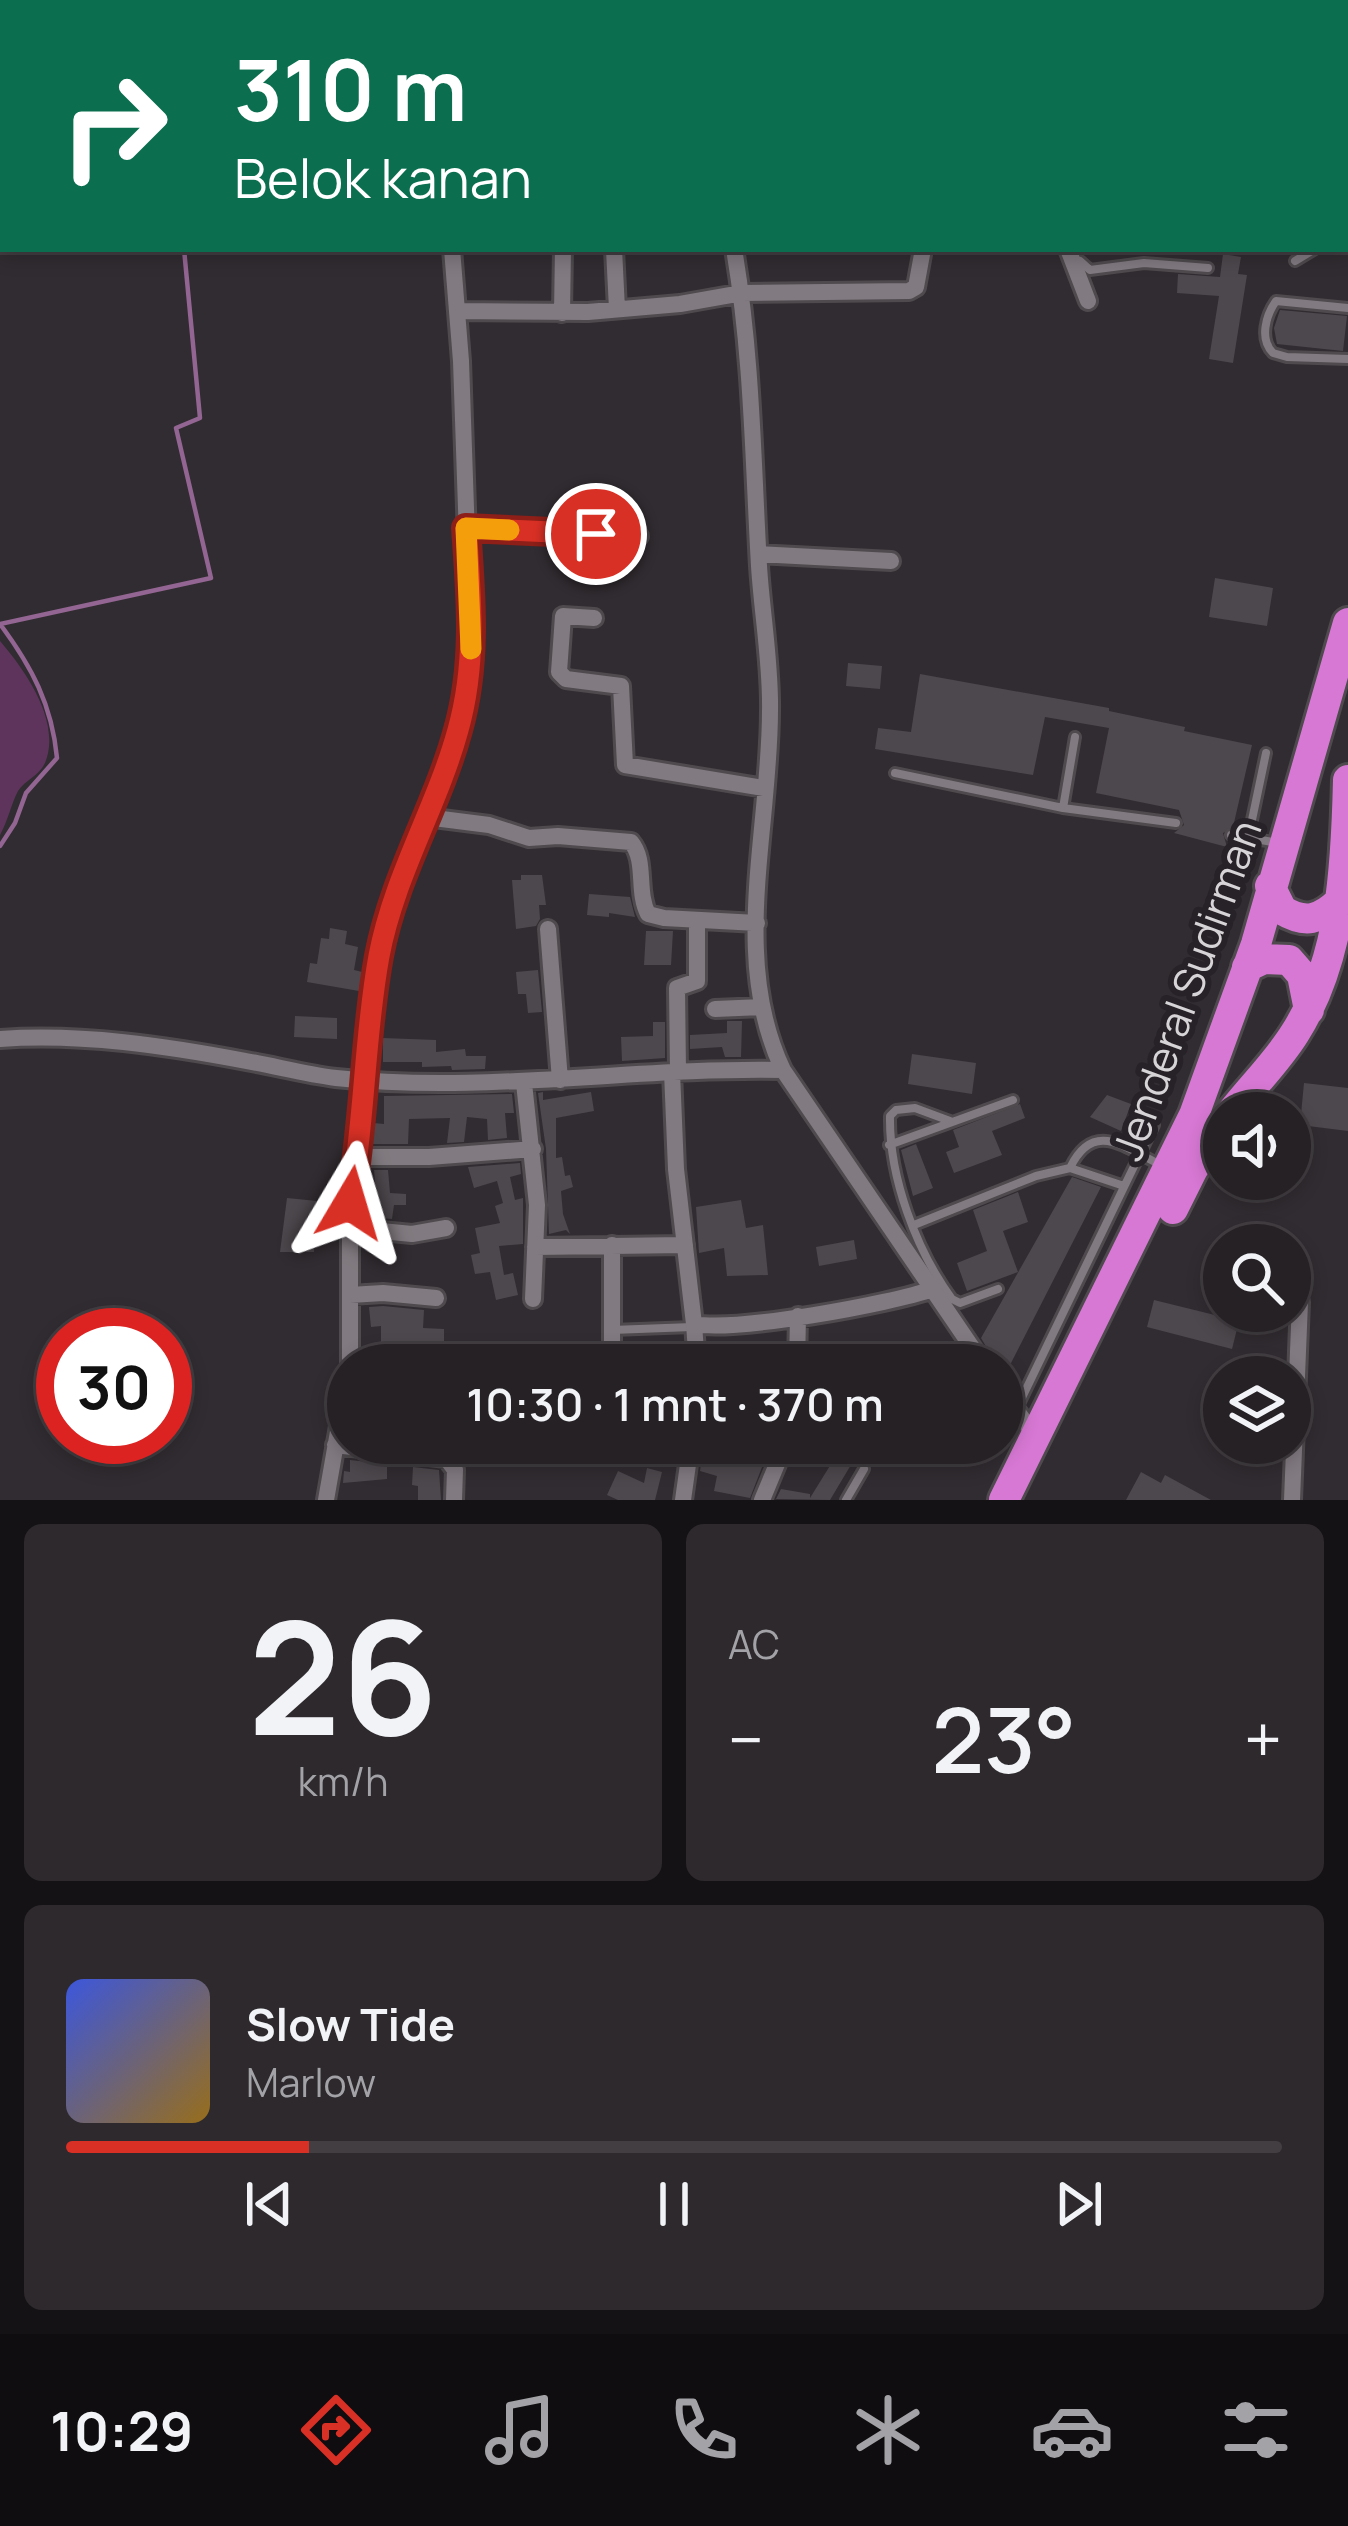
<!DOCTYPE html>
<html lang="id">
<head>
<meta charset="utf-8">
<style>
  body { margin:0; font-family:Manrope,sans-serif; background:#2d292d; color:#f1f3f6; height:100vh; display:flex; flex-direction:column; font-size:45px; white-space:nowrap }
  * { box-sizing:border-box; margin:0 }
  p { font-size:39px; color:#a3a3a7 }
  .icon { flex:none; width:66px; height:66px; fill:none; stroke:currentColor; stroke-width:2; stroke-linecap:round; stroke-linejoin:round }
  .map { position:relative; height:1500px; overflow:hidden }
  .details { display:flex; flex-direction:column; gap:24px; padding:24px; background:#141214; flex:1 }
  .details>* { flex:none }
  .banner { position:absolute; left:0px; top:0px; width:1350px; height:252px; box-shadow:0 6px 18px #0003,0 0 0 3px #423e42; background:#0b6e4f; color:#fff; overflow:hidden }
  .buttons { position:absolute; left:1203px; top:1092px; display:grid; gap:24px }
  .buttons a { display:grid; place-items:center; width:108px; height:108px; border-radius:50%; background:#252125; box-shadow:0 6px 18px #0003,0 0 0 3px #423e42; font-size:60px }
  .speed { position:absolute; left:36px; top:1308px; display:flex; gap:24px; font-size:60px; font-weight:700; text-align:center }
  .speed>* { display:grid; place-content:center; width:156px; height:156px; border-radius:50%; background:#252125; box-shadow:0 6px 18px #0003,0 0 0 3px #423e42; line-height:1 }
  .speed .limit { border:18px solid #d22; background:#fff; color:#111 }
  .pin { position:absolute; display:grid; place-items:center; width:102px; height:102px; color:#fff; margin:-51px; border:6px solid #fff; border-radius:50%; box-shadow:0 3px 12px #0007 }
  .me { position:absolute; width:132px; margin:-66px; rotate:7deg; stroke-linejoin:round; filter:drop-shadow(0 0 9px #0008) }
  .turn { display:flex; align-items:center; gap:42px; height:252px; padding:0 36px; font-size:54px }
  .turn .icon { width:156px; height:156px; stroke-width:2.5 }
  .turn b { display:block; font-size:84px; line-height:102px }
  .big { font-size:90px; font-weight:600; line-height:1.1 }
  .details .widget { flex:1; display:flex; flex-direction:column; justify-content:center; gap:18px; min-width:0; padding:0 42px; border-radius:18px; background:#2d292d }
  .details .dial { align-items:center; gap:0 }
  .dial b { font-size:156px; line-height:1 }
  .song { display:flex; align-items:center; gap:36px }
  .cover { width:144px; height:144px; border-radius:18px; background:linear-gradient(135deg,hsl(230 70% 55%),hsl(40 70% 35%)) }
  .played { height:12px; border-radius:6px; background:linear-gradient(90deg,#d93025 20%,#423e42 20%) }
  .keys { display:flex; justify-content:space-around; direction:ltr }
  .heat { display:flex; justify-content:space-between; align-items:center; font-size:66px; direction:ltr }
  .details .tiles { flex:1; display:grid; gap:24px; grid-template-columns:1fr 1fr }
  .widget:last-child { grid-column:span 2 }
  .trip { position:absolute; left:327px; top:1344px; width:696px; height:120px; border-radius:60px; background:#252125; box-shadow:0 6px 18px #0003,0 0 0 3px #423e42; font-weight:600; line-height:120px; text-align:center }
  .dock { display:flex; height:192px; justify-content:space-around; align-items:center; background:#0f0d0f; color:#a3a3a7 }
  .dock .icon { width:84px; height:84px }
  .dock .selected { color:#d93025 }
  .dock b { font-size:54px; color:#f1f3f6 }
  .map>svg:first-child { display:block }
</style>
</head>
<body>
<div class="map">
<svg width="1348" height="1500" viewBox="0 0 1348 1500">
  <rect width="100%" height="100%" fill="#312c31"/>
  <path fill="#5e345d" d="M0,641c25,29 62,81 45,122 -6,13 -20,17 -27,28 -7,13 -10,30 -18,44z"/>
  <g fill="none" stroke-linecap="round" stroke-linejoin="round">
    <path stroke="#936592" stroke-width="4.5" d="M99,0l1,3
      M0,846l15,-23 11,-30 31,-35c-5,-53 -25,-91 -57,-134l211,-46 -35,-150 24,-10 -16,-169"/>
  </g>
  <path fill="#4d484d" d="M1223,254l18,3 -3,17 9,1 -14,88 -24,-4 10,-63 -42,-3 1,-19 42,3z
    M1280,310l67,6 -4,35 -66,-7 -3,-16z
    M1215,578l58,10 -6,38 -58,-9z
    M848,663l34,3 -2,23 -34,-3z
    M920,674l189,34v3l76,16 -1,4 68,14 -19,82 -10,6 4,14 -53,-14 10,-8 -5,-15 -83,-17 13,-65 -64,-11 -12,58 -158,-26 3,-21 33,4z
    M521,875h21l4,30h-7l1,14 -4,7 -20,3 -4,-49h9z
    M589,894l41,3 5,20 -26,-4v4l-22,-2z
    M330,928l17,3 -2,13 13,3 -4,23 8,2 -3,19 -52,-9 3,-19 7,1 4,-26 8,1z
    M646,931h27l-2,34h-27z
    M538,970l4,42 -14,1 -2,-19h-8l-2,-22z
    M295,1016l42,2v21l-43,-2z
    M727,1021h15l-1,36h-16l-3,-10 -32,2v-14l37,-2z
    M653,1022h12v36l-43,3 -1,-24 32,-1z
    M383,1038l53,2v12l29,-3 1,7h20l-1,13 -33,1 -1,-4 -29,1v-5h-39z
    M912,1054l64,9 -4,31 -64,-10z
    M1304,1083l44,5v43l-48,-6z
    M543,1092v8l48,-8 3,19 -38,7v40l6,-1 3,19 5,-1 3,12 -12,4 2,23 7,20 -4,-4 -17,4 -3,-85 -8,-56z
    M512,1094l2,19h-9l2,25 -19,2 -1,-21 -20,-2 -3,25 -17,1 3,-25 -41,1 -1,25h-37l2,-21 11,1v-28z
    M1107,1095l24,9 -10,27 -31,-14z
    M1020,1104l5,14 -33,13 10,24 -48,18 -8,-21 13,-5 -6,-17z
    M916,1144l17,44 -20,8 -12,-46z
    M520,1163l1,11 -11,3 5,23 8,-2v46l-24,2 5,29 9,-2 5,22 -22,5 -6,-28 -15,2 -4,-19 9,-2 -5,-25 25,-5 -5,-17 8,-3 -6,-22 -23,7 -6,-21z
    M374,1170h14l2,23 16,1v11h-12l-2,14 -23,-2 7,-24z
    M1072,1177l29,10 -91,178h-13l-16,-27z
    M1018,1192l10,30 -25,9 15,41 -51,19 -10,-28 30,-12 -14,-41z
    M287,1198l30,3 -3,51h-34z
    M741,1200l5,28 17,-3 5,50 -41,1 -3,-28 -25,5 -3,-46z
    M854,1240l3,19 -38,7 -3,-19z
    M1154,1300l85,21 -7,28 -85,-22z
    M383,1306l41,4 -1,18 21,1v23h-15l1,-11 -49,5v-20l-10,1 -2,-20z
    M844,1443h20l-34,57 -54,-1 5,-10 29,5v4z
    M914,1443h78l-28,12 -5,10z
    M703,1450l61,12 -14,36 -36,-7 3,-15 -17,-5z
    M350,1460l37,4v15l-44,4 1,-12 6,1z
    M413,1467l26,3 2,30h-23v-14l-6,-1z
    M647,1468l15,4 -7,28h-37l-11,-5 11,-24 26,12z
    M1141,1472l20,11 4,-8 46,25h-85z"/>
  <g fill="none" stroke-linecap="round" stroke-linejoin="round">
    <defs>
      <path id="lane" d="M1054,0l1,3
        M1317,0l1,3
        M1347,52l1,1
        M1347,144l1,2
        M1347,205h1
        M1080,261l10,9 54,-7 64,5
        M1295,261l20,-12
        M1348,308l-72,-7c-10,14 -17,38 -3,52l14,4 61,2
        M895,773l168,35 113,15
        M1063,808l12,-71
        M1231,835l48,8
        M1248,839l18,-86
        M950,1121l-35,-13 -19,2 -6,6c-1,61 26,134 62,183l8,4 38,-14
        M889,1145l124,-45
        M1070,1168c24,-50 56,-19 93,-2
        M914,1225l122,-49 34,-8 54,18
        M612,1330l80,-3
        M1016,1410l138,-285
        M846,1500l18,-31"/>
      <path id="street" d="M212,0l1,3
        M396,0l1,3
        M682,0v3
        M449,3l15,-3
        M937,3l5,-3
        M0,105l3,-1
        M614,249l3,60
        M734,249c18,105 19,211 25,317 3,48 12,97 11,145 0,119 -40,248 13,359l201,295
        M1068,249l20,52
        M457,311l131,1 92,-8 62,-11 167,-2 7,-4 7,-38
        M562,313l1,-64
        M466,528l173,8
        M759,554l132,7
        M594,618l-31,-2 -4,56 7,7 55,7 4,79 139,23
        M426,817l63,8 40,13 29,-2 73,6c16,19 5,49 17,72l16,4 93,5
        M548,929l12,151
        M715,1009l47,-2
        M0,1039c81,-6 167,7 246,22 29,5 59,13 90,17 149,16 298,-11 447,-8
        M678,1071l-1,-83 20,-7v-61
        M672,1072l4,97 18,155c43,8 196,-20 239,-35
        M524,1083l13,122 -4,94
        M356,1157h73l104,-8
        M350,1228l62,6 34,-6
        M612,1245v120
        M535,1247l150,-2
        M350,1295l33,-2 53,5
        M694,1324l3,41
        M350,1365v-162l29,-248 19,-69 59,-151 14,-80 -10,-294 -9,-112
        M797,1365l1,-49
        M1002,1391l35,47
        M335,1445l111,13 9,12 -1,30
        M326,1500l22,-125
        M683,1500l8,-57
        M762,1500l15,-36
        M1292,1500l8,-198"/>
      <path id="highway" d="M1270,886l12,24c23,14 38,10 57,-8
        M1247,967l17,-8 25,1 13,15 7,35
        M1231,1113c21,-27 46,-51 64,-80 47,-74 51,-167 53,-253
        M1173,1209l20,-40 31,-48
        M1004,1500l190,-385 62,-171 92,-321"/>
    </defs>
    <use href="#lane" stroke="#4e4a4d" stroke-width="14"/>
    <use href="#street" stroke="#4e4a4d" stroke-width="22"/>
    <use href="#highway" stroke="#4e4a4d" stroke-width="36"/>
    <use href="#lane" stroke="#817a80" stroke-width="8"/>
    <use href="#street" stroke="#817a80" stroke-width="16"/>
    <use href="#highway" stroke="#d778d4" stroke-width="30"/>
  </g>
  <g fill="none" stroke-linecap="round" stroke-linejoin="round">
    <defs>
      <path id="route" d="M350,1203c15,-81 14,-166 29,-247 15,-80 58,-149 79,-226 19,-67 13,-134 8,-202l130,6"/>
    </defs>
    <use href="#route" stroke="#8d1f18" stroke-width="30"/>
    <use href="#route" stroke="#d93025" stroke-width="21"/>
    <path stroke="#f59e0b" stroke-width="21" d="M471,649l-5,-121 43,2"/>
  </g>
  <g text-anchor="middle" stroke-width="12" stroke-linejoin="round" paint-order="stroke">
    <g font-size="42" fill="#d7d4d7" stroke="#272227">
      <text transform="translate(1187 990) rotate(-70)" y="15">Jenderal Sudirman</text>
    </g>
  </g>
</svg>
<div class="buttons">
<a><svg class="icon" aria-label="sound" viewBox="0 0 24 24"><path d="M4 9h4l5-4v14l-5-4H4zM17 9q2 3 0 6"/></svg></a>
<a><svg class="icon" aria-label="search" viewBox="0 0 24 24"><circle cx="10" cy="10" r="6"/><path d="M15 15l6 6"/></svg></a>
<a><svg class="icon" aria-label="layers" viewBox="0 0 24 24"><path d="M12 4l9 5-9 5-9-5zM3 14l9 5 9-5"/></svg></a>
</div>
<div class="speed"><div class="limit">30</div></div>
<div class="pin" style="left:596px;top:534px;background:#d93025"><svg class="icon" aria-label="arrive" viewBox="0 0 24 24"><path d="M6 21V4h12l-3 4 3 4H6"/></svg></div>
<svg class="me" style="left:350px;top:1203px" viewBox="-20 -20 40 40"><path d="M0-17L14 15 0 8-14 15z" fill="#d93025" stroke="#fff" stroke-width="4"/></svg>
<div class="trip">10:30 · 1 mnt · 370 m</div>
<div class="banner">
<div class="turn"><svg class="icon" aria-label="right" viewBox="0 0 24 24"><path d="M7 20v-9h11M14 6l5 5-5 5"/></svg><div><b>310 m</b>Belok kanan</div></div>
</div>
</div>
<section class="details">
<div class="tiles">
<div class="widget dial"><b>26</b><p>km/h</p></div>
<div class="widget"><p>AC</p>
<div class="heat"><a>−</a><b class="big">23°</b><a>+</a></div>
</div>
<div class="widget">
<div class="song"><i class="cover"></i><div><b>Slow Tide</b><p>Marlow</p></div></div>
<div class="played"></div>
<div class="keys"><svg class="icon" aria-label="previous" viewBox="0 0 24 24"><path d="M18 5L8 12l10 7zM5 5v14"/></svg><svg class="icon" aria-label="pause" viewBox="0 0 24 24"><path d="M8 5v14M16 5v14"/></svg><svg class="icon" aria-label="next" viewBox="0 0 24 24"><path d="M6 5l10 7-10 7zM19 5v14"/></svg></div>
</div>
</div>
</section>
<nav class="dock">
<b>10:29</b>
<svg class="icon selected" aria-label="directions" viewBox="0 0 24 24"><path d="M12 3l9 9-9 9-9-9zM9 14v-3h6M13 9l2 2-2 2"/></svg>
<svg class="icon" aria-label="music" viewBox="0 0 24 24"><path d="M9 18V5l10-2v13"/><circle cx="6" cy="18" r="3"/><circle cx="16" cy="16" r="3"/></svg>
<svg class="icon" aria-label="phone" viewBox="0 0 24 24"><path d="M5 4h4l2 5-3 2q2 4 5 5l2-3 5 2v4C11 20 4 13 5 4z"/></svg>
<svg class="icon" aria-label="climate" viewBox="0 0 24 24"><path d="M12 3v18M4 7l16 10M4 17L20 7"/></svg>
<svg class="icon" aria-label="car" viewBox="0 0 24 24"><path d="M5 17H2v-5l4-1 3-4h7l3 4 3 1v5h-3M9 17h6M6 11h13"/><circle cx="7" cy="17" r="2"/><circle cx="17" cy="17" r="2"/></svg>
<svg class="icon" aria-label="filters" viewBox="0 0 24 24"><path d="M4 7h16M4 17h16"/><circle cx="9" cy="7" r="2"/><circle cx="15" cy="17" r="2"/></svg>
</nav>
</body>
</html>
